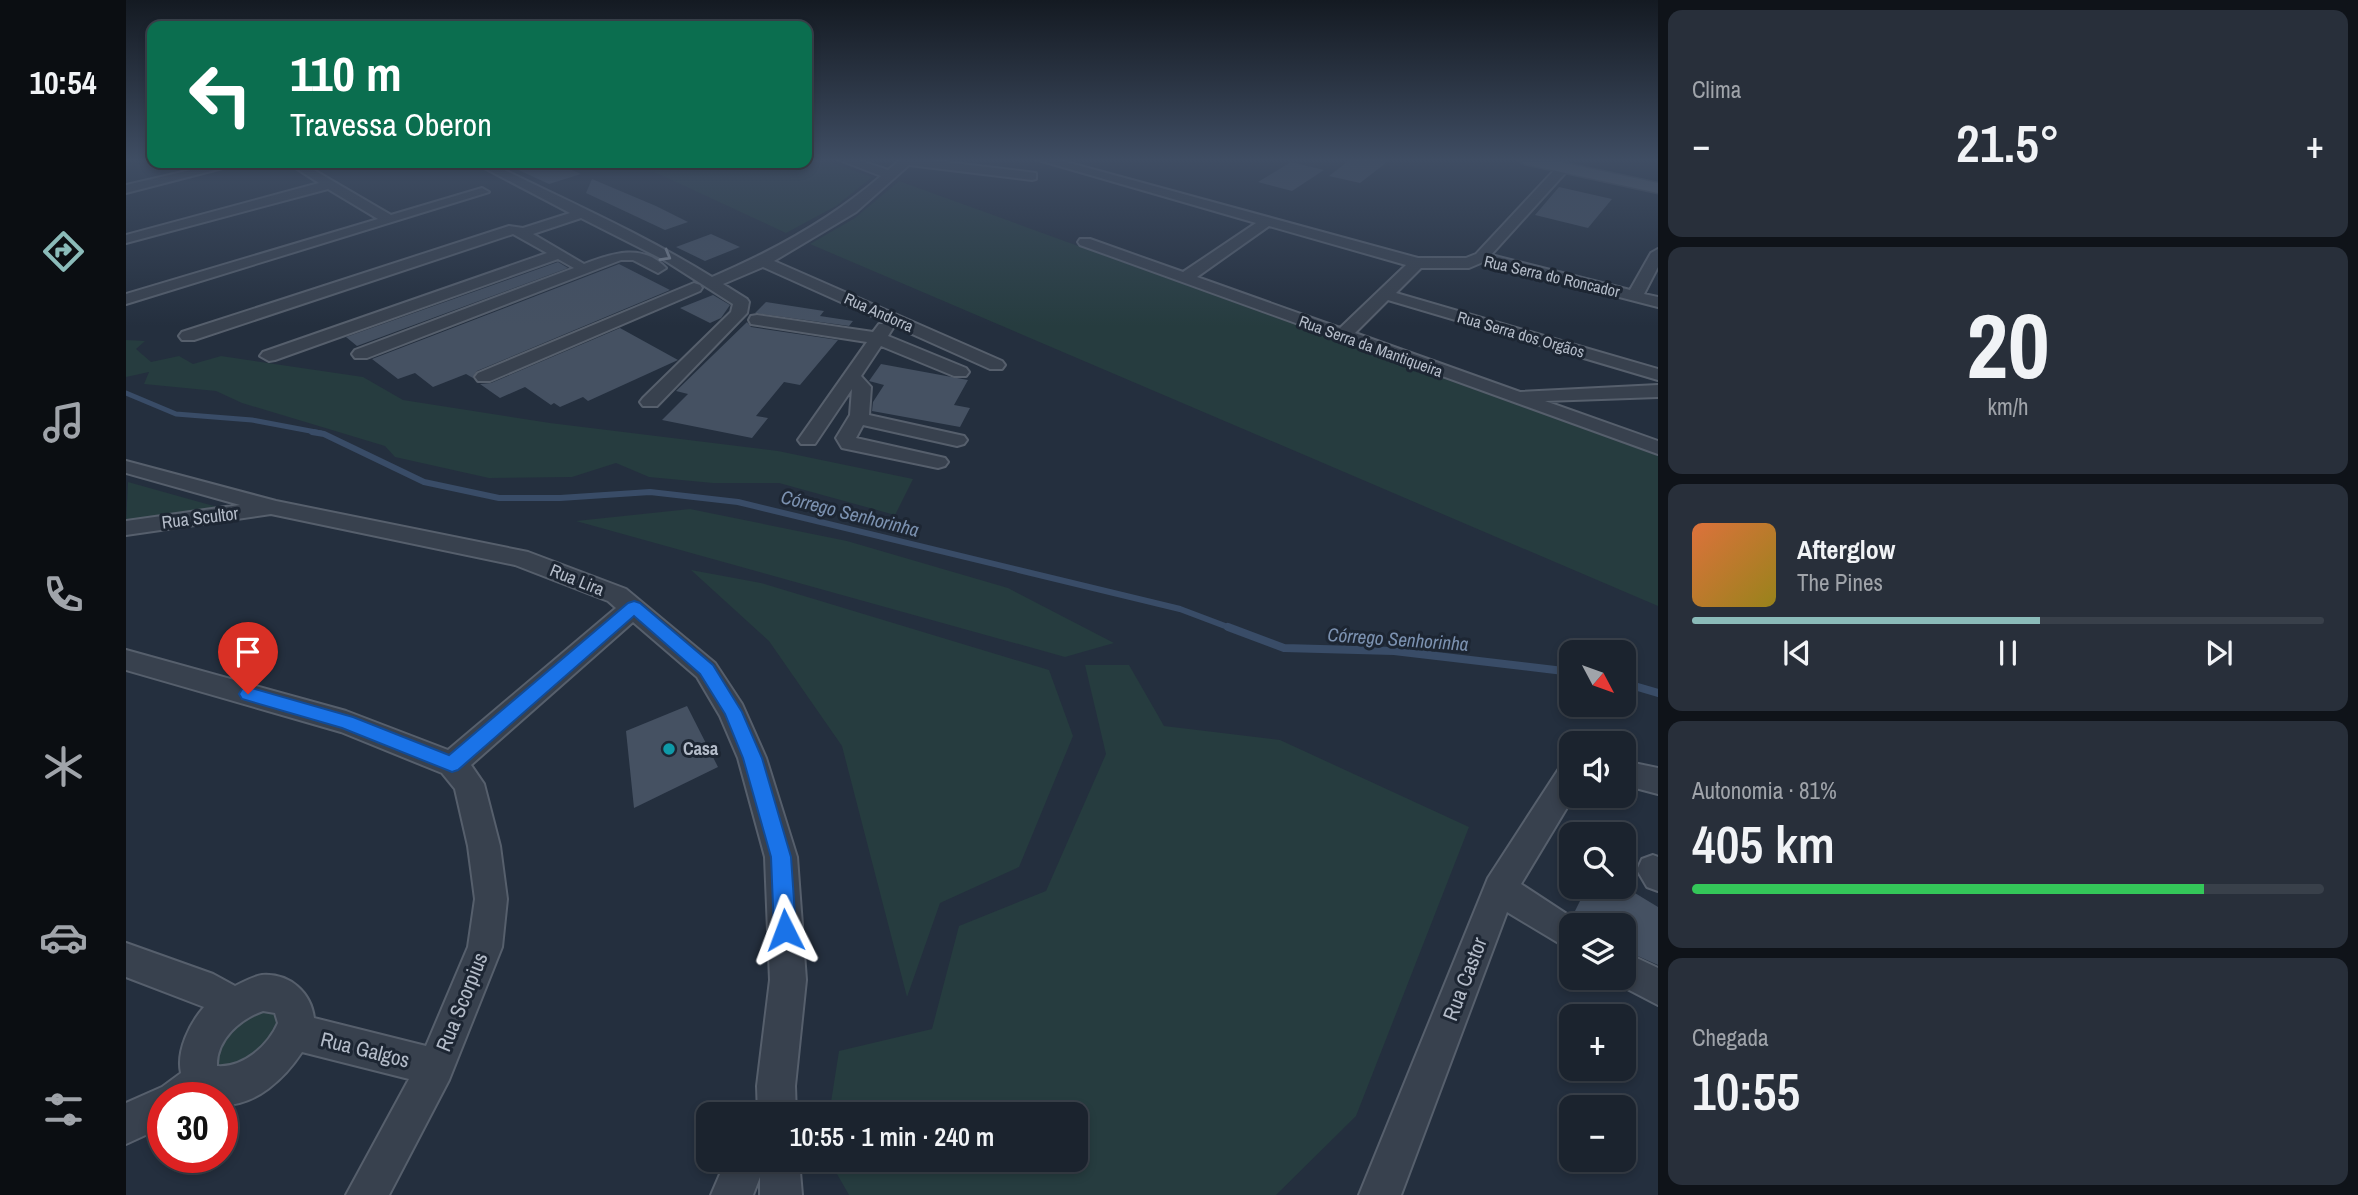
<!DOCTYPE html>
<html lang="pt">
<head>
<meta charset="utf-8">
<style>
  body { margin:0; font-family:"Archivo Narrow",sans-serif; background:#282f3a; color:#f1f3f6; height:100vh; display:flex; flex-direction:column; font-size:26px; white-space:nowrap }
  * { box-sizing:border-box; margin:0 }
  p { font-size:23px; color:#a0a4aa }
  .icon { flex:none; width:38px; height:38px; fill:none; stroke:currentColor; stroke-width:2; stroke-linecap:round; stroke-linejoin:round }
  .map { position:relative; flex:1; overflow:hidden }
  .details { display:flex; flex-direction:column; gap:10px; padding:10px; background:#0f1319; width:700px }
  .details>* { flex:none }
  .top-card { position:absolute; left:21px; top:21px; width:665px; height:147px; border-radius:14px; box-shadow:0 4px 10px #0003,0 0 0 2px #39404a; background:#0b6e4f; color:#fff; overflow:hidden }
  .needle { width:46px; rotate:131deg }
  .tools { position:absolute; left:1433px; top:640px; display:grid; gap:14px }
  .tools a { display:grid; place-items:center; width:77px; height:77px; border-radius:14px; background:#1b232e; box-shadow:0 4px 10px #0003,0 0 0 2px #39404a; font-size:35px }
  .speed { position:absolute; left:21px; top:1082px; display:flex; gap:14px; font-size:35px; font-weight:700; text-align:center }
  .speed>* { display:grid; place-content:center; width:91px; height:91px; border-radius:50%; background:#1b232e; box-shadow:0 4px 10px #0003,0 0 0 2px #39404a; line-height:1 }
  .speed .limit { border:10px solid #d22; background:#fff; color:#111 }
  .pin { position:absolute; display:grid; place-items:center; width:60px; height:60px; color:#fff; margin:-72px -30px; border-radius:50% 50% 50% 0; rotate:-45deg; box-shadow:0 0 7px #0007 }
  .pin .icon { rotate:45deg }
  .me { position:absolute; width:77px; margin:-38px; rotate:357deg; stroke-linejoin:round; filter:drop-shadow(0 0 5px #0008) }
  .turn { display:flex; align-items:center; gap:24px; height:147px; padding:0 28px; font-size:32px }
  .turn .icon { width:91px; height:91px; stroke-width:2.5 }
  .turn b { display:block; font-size:49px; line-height:60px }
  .big { font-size:52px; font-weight:600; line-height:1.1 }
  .details .widget { flex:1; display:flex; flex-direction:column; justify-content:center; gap:10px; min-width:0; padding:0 24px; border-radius:14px; background:#282f3a }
  .details .dial { align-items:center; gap:0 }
  .dial b { font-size:91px; line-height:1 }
  .song { display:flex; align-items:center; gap:21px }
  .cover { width:84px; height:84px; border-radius:10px; background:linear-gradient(135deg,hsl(20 70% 55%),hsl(50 70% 35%)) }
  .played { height:7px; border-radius:4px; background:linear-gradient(90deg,#8bbbb9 55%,#39404a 55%) }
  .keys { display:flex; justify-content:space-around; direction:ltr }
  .heat { display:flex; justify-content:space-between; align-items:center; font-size:38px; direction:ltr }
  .charge { height:10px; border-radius:5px; background:linear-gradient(90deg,#34c759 81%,#39404a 0) }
  .trip { position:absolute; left:570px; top:1102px; width:392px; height:70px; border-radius:14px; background:#1b232e; box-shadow:0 4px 10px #0003,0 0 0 2px #39404a; font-weight:600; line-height:70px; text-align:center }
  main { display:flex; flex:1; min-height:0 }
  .dock { display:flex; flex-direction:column; width:126px; justify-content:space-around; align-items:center; background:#0b0e12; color:#a0a4aa }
  .dock .icon { width:49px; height:49px }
  .dock .selected { color:#8bbbb9 }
  .dock b { font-size:32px; color:#f1f3f6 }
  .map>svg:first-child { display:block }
</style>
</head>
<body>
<main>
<nav class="dock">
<b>10:54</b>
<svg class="icon selected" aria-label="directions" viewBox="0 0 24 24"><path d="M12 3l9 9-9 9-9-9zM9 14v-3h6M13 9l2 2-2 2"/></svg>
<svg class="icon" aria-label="music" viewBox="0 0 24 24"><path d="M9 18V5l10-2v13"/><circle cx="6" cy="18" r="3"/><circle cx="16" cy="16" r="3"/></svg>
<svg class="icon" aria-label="phone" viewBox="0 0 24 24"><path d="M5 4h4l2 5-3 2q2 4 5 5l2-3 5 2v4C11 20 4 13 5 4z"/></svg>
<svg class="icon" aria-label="climate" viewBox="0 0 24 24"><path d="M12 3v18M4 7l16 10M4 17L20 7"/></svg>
<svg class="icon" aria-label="car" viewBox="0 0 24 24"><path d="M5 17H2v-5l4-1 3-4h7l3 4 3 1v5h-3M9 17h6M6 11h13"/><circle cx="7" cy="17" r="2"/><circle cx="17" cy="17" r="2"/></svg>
<svg class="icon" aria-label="filters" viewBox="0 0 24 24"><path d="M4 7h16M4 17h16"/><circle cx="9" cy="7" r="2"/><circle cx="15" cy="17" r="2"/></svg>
</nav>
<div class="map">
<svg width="1532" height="1195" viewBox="0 0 1532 1195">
  <rect width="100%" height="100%" fill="#242f3e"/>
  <path fill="#263c3f" d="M681,159h14l51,18 -36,29 -50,27 -151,-70h172z
    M773,181l759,275v150l-848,-362 45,-26z
    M0,340l19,1 -9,8 15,13 28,-6 14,8 28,-8 142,21 40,23 147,23 228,28 135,28 -18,36 -116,-32h-66l-64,-6 -33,-14 -44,14 -83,1 -94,-21 -10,-11 -143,-43 -26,-12 -72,-7 5,-12 -23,5z
    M2,482l100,28 -102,13z
    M564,509l157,32 161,47 106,55 -49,14 -489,-136z
    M565,570l70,13 288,87 24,66 -54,131 -79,36 -33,94 -65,-251 -73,-105z
    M959,665h44l35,61 116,14 189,87 -113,289 -80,79h-427l-20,-35h247v-45h-247l10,-64 93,-22 27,-103 87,-35 60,-137z
    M130,1009l18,1 7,15 -37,45 -28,-4 1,-28z"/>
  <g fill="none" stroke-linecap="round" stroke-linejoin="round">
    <path stroke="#394c67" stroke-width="5" d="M0,393l50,21 76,6 69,13"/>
    <path stroke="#394c67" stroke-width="6" d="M186,432l12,2 100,48 75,16h61l90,-6 88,10 442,107 53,20"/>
    <path stroke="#394c67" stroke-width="8" d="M1102,627l56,21 110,3 178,21
      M1498,683l34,10"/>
  </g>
  <path fill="#455162" d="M1225,159h40l-31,24 -31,-7z
    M1165,162l33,8 -32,21 -34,-9z
    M377,163h53l25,11 -32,10z
    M466,179l64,27 32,16 -23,8 -79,-37z
    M1433,187l53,12 -24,29 -53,-13z
    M585,234l29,13 -35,14 -29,-14z
    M432,262l10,6 -211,78 -11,-9z
    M493,264l51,26 -193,81 -4,7 -7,-4 -33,13 -18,-14 -17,6 -26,-20z
    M587,295l17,10 -9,13 -11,5 -30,-15z
    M640,302l58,9 -4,5 33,5 -4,5 -94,-13z
    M621,322l4,5 87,13 -38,45 -16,-3 -28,34 12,2 -16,20 -90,-18 26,-26 -12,-3z
    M494,328l58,32 -90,41 -5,-4 -23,10 -6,-4 -3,2 -26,-18 -25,11 -20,-14 11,-1z
    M755,364l87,16 -14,25 16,3 -10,19 -88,-16 1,-9 11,-17 -15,-4z
    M561,706l31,61 -84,41 -8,-77z
    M1461,887h38l33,20v58l-34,-15v-24h-36l-15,-11z"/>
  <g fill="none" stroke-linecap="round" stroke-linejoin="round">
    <defs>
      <path id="minor" d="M711,159h18l33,11 13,-11h19l116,14v6l-4,1 -123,-15 -53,47 -82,49 228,100 3,4 -3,4h-12l-227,-102 -40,17 24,15 2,3 -2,11 -90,93h-14l-3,-4 3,-4 88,-86 2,-8 -69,-44 -83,-42 -48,16 51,30c29,-11 58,-21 82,4l-8,5 -25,-13h-12l-254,98h-12l-3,-4 3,-4 219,-82 -16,-9 -283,101 -6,1 -9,-5 3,-4 284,-99 -34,-19 -319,106h-12l-3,-4 3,-4 327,-106 14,2 47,-15 -95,-50h15c75,37 151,70 222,114 61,-26 118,-57 169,-101z
        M909,159h20l363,99h48l10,-4 84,-90h8v6l-77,85 139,35 21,-37 7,-4v18l-14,27 14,3v10l-175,-45 -14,6h-48l-25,25 262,76v11l-270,-80 -33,33 165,59 138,-7v12l-113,4 113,40v13l-578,-209 -2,-3 2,-3h10l93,33 73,-49zM1143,226l137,39 -66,63 -143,-51z
        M95,163h21l-116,30v-8z
        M162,163h14l89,52 91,-27 7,4 -363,112v-10l252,-75 -50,-30 -202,54v-8l193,-52z
        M568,283l6,2 2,3 -2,3 -210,90h-12l-3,-4 3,-4z
        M631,315l116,17 6,-8h12l2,4 -5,8 78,32 3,4 -3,4h-12l-73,-30 -20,30 10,11 -2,28 95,21 3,4 -3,4 -7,2 -94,-21 -7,13 89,20 3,4 -3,4 -7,2 -96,-20 -6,-10 14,-23 2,-26 -37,55h-14l-3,-4 69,-98 -116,-18 -2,-4 2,-4z
        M0,461l150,40 252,51 98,37 89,74 27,41 24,54 31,99 9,123 -11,106 1,29h-38l-1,-29 13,-106 -5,-123 -27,-99 -18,-42 -23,-39 -64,-55 -162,143 13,19 16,62 7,53 -5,48 -53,133 -60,115h-43l63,-116 -107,-27c-17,26 -46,54 -80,53v-8h-59v30l-37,17v-41l36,-16 19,-14c-5,-22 9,-50 23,-66l-78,-30v-34l87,31 22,12c8,-4 19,-10 27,-11 28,-2 49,18 52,43l112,28 42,-99 7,-48 -7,-53 -13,-57 -13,-16 -101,-41 -215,-62v-20l220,61 102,39 168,-142 -8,-7 -93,-36 -244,-51 -145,21v-14l114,-16 -114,-32zM137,1011l12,2 3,10c-10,23 -35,45 -61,43 -1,-26 23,-47 46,-55z
        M1446,761v35h2l-53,88 64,42h-13v25l-65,-39 -106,283h-42l129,-317 74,-114z
        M1498,761l34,7v26l-34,-9z
        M1527,855l5,2v34l-11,-4 -10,-17 5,-11z
        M1498,952l34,16v37l-46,-24 -2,-3h14z
        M600,1160h73l3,35h-42v-18l-7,18h-42z"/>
      <path id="major" d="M1390,159h30l112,24v10l-134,-29z"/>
    </defs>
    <use href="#minor" stroke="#565f6c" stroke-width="4"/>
    <use href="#major" stroke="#414a57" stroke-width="3"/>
    <use href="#minor" fill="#38414e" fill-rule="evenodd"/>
    <use href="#major" fill="#56606e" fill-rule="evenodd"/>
  </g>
  <defs><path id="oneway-chevron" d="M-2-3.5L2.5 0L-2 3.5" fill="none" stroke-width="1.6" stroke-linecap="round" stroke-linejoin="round" transform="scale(1.75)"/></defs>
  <use stroke="#7c8592" href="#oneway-chevron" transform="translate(540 256) rotate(30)"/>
  <linearGradient id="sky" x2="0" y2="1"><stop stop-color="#141a22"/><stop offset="0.49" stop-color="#3f4d63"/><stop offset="1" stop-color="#3f4d63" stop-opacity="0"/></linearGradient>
  <rect width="1532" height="326" fill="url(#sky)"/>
  <path fill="#1a73e8" stroke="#114b97" stroke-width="2" d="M508,601l6,2 73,62 29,47 20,46 29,99 5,73 -3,8 -8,3 -8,-3 -3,-8 -3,-73 -28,-99 -18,-44 -25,-40 -66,-58 -176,154 -6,2 -110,-44 -100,-29 -3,-5 3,-5 6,-2 105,30 96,38 179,-152z"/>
  <circle fill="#0f9aa8" stroke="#1d2633" stroke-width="2.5" cx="543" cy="749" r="7"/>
  <g text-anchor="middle" stroke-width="6" stroke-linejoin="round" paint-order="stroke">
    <g font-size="16" fill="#b4bcc9" stroke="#1d2633">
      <text transform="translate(1426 276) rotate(13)" y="6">Rua Serra do Roncador</text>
      <text transform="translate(753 312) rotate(24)" y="6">Rua Andorra</text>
      <text transform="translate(1395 334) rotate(16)" y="6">Rua Serra dos Orgãos</text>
      <text transform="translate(1245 346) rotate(20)" y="6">Rua Serra da Mantiqueira</text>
    </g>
    <g font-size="18" fill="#b4bcc9" stroke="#1d2633">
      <text transform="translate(74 518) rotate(-7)" y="6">Rua Scultor</text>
      <text transform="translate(451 580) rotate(22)" y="6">Rua Lira</text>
    </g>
    <g font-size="18" font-weight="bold" fill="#b4bcc9" stroke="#1d2633" text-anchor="start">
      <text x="557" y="755">Casa</text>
    </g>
    <g font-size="19" font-style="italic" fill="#7c92b1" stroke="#1d2633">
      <text transform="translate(724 513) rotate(14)" y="7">Córrego Senhorinha</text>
      <text transform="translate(1272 639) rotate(4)" y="7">Córrego Senhorinha</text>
    </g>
    <g font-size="21" fill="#b4bcc9" stroke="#1d2633">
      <text transform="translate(1339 979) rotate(-69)" y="7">Rua Castor</text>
      <text transform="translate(336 1002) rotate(-68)" y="7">Rua Scorpius</text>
      <text transform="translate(239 1050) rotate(14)" y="7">Rua Galgos</text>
    </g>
  </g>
</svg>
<div class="tools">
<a><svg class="needle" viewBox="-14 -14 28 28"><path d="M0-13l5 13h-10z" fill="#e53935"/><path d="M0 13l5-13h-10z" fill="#a0a4aa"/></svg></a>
<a><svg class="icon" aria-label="sound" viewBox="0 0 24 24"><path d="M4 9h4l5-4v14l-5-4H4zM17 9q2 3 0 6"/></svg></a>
<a><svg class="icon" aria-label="search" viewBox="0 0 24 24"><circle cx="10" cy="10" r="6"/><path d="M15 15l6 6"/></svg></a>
<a><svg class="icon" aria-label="layers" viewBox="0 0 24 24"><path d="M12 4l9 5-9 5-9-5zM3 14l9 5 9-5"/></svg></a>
<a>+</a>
<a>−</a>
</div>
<div class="speed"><div class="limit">30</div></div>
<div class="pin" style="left:122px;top:694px;background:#d93025"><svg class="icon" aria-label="arrive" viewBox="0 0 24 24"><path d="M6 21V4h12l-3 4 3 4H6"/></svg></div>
<svg class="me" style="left:659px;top:930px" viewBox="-20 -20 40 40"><path d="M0-17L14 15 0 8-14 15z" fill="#1a73e8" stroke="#fff" stroke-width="4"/></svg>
<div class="trip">10:55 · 1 min · 240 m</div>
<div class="top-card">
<div class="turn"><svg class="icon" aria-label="left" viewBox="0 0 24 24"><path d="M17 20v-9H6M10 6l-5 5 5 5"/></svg><div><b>110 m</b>Travessa Oberon</div></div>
</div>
</div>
<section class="details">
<div class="widget"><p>Clima</p>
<div class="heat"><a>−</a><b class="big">21.5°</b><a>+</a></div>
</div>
<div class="widget dial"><b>20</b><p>km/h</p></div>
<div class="widget">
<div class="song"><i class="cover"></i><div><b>Afterglow</b><p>The Pines</p></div></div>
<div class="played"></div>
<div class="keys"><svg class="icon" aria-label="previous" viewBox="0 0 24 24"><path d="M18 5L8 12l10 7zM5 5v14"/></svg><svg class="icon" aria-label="pause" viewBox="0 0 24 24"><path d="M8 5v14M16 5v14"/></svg><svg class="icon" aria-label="next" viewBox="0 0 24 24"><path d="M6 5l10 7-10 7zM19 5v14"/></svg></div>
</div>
<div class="widget"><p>Autonomia · 81%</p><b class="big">405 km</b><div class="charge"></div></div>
<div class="widget"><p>Chegada</p><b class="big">10:55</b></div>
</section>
</main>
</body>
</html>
